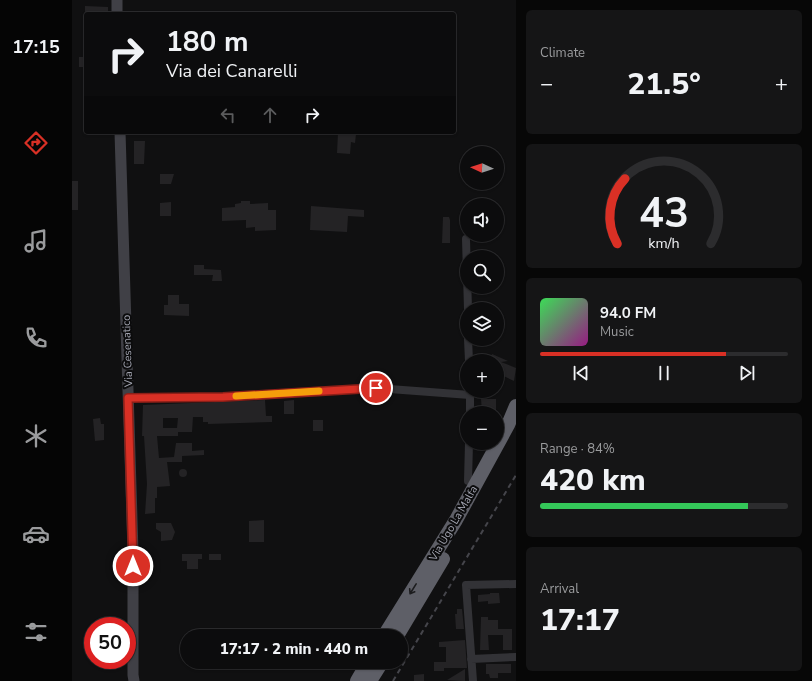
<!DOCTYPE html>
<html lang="en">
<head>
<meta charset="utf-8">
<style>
  body { margin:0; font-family:"Nunito Sans",sans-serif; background:#151516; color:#f1f3f6; height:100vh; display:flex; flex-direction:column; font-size:15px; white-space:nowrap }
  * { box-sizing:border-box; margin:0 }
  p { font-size:13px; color:#9a9b9d }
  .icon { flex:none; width:22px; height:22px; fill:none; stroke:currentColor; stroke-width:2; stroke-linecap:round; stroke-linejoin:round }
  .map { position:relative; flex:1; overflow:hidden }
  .drawer { display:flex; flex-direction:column; gap:10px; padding:10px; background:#070707; width:296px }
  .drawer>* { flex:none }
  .guide { position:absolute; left:12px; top:12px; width:372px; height:122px; border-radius:4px; box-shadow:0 1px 3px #0004,0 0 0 1px #2c2c2e; background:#0c0c0d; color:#f1f3f6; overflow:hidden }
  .needle { width:26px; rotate:273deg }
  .controls { position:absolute; left:388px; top:146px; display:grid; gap:8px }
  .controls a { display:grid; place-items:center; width:44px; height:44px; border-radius:50%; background:#0c0c0d; box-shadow:0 1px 3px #0004,0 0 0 1px #2c2c2e; font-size:20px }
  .speed { position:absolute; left:12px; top:617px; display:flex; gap:8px; font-size:20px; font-weight:700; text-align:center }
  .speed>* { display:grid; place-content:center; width:52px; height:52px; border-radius:50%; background:#0c0c0d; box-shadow:0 1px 3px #0004,0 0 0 1px #2c2c2e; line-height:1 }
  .speed .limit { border:6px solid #d22; background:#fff; color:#111 }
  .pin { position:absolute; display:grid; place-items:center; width:34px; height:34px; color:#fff; margin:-17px; border:2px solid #fff; border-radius:50%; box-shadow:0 1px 4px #0007 }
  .me { position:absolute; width:44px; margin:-22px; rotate:0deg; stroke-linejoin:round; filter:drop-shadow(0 0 3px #0008) }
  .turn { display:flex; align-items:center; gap:14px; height:84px; padding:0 16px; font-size:18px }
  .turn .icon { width:52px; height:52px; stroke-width:2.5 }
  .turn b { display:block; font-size:28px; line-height:34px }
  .lanes { display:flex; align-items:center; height:38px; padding:0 16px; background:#0003; justify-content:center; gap:20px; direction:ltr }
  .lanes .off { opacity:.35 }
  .big { font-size:30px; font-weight:800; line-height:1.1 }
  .drawer .tile { flex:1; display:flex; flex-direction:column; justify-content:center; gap:6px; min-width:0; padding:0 14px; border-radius:6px; background:#151516 }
  .drawer .dial { align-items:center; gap:0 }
  .dial svg { height:104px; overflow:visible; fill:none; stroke:#2c2c2e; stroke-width:7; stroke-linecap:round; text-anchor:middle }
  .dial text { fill:#f1f3f6; stroke:none }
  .song { display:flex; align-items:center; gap:12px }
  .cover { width:48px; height:48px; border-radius:6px; background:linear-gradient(135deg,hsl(130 70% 55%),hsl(310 70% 35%)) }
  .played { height:4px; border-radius:2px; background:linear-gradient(90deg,#d93025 75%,#2c2c2e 75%) }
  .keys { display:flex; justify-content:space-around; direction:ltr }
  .heat { display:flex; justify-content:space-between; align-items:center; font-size:22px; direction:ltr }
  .charge { height:6px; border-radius:3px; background:linear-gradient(90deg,#34c759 84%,#2c2c2e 0) }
  .trip { position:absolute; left:108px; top:629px; width:228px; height:40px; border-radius:20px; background:#0c0c0d; box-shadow:0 1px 3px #0004,0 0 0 1px #2c2c2e; font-weight:800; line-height:40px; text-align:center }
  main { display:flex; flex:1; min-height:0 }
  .tab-bar { display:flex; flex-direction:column; width:72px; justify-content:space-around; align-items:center; background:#050505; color:#9a9b9d }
  .tab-bar .icon { width:28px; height:28px }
  .tab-bar .active { color:#d93025 }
  .tab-bar b { font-size:18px; color:#f1f3f6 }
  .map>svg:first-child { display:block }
</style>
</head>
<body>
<main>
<nav class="tab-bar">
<b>17:15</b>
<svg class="icon active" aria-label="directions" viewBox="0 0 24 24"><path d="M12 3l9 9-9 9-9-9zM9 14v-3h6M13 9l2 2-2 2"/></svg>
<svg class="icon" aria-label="music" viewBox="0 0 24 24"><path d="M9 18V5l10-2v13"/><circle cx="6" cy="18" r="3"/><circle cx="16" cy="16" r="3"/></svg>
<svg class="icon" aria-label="phone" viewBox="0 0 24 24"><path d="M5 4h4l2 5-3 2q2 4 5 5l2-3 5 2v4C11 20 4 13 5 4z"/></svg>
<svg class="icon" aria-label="climate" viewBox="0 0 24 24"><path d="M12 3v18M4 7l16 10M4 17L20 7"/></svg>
<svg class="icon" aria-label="car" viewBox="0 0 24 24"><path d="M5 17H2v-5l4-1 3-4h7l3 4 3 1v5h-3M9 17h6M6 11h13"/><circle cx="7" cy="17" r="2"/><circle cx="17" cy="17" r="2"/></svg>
<svg class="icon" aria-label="filters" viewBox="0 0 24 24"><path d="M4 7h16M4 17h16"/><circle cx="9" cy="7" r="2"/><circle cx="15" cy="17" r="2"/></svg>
</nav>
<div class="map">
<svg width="444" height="681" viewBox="0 0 444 681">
  <rect width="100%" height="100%" fill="#101011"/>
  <path fill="#242325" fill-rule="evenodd" d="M13,6l23,1v7h-23z
    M7,57h7v10h-7z
    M266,133l18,1 -1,9 -4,-1 -1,12 -13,-1z
    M62,141h11l-1,23h-10z
    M88,174h14l-3,10h-11z
    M0,181h6v29h-6z
    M169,201h9v3l18,-1v7h8v20l-21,1v-4l-9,1v-8l-24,1v-13l13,-1v-3l6,-1z
    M99,202v14h-11v-13z
    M239,206l53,4v7l-16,-1 -1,16 -37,-2z
    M371,217h6l1,3v23h-8z
    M122,265h10v4l17,1 1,11h-10l1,-6h-19z
    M96,295h11v9h10v12l-25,-1v-10h4z
    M420,354l16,7 -7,1 15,6 -2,13 -17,-8v-12h-8z
    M409,399h15v12h-14z
    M193,400l1,16h6v6l-64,2v-2h-5v-5h-10l-1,15h-14v4h-21l2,22 15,-1 2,-14h16v8l12,-1v5l-22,1v6h-15l3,24 -13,1v11h-2v15l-10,1 2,-30 -3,-48h-2l1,-31zM91,418h15l-1,10h-14z
    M222,400v14h-10v-13z
    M28,418l1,6h3v16l-9,1 -2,-22z
    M241,420h10v11h-10z
    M107 473a4 4 0 1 1 8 0a4 4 0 1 1-8 0Z
    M192,520v22h-15v-21z
    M84,523h15l4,9 -3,8 -11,1v-9l-5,-3z
    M110,554h20v5h-4v10h-11v-8h-5z
    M137,554h12v6h-12z
    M418,593h9l1,10 -12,1v-3l-10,1v-7l12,-1z
    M385,609h5l2,20h-8l-1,-15h2z
    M409,617h7v3h10v9h14v21h-9v-15h-15l1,15h-9z
    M393,640l2,28h-23v3h-10v-9h12v-15h-7v-5z
    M414,664h25v9h-13v5h-8l-1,-4h-3z
    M393,669v12l-18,-1z
    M352,674v7h-10v-6z"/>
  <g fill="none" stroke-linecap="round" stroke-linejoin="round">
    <path stroke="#323236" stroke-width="8" d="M394,239l2,70
      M396,339l1,22
      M56,398l95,-1 153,-9 94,7
      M398,413v-22
      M396,481l1,-38
      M399,659l45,-2
      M401,681l-7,-96 50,-1"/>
    <path stroke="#404046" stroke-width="11" d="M45,0v14
      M48,132l13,420v123l1,6"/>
    <path stroke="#5e5f67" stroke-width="14" d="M312,636l72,-116 52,-95 8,-19
      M325,636l46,-77
      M285,681l11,-19
      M298,681l12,-19"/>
    <path stroke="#45454b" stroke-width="2" stroke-dasharray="5 4" stroke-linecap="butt" d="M321,681l123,-206"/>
  </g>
  <defs><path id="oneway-shaft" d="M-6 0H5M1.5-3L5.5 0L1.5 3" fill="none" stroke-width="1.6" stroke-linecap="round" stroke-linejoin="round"/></defs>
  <use stroke="#1c1c1e" href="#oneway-shaft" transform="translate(341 589) rotate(122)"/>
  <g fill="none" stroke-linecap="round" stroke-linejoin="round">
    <defs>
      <path id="route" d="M61,566l-5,-168 95,-1 153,-9"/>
    </defs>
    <use href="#route" stroke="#8d1f18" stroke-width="10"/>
    <use href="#route" stroke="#d93025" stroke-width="7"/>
    <path stroke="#f59e0b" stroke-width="7" d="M164,396l83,-5"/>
  </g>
  <g text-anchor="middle" stroke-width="4" stroke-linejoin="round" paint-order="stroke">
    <g font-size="11" fill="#a3a5b1" stroke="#0b0b0c">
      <text transform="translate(55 351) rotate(-92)" y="4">Via Cesenatico</text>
      <text transform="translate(381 523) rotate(-60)" y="4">Via Ugo La Malfa</text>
    </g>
  </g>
</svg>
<div class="controls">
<a><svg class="needle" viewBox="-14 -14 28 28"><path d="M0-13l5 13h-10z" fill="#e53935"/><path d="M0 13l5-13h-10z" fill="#9a9b9d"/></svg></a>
<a><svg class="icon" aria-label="sound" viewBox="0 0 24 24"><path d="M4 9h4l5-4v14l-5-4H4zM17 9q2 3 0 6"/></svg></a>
<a><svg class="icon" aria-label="search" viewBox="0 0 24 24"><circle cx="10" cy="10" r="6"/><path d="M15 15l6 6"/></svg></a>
<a><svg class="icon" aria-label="layers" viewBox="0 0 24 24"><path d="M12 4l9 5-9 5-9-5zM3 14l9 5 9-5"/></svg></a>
<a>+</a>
<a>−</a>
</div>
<div class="speed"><div class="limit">50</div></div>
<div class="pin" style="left:304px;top:388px;background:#d93025"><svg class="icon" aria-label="arrive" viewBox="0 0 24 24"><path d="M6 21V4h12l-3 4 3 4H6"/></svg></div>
<svg class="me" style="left:61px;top:566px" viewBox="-20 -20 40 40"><circle r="17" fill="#d93025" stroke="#fff" stroke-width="3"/><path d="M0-11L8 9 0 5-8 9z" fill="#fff"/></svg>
<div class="trip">17:17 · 2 min · 440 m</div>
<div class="guide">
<div class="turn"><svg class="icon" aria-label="right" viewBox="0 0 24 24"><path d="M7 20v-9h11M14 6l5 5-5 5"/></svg><div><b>180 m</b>Via dei Canarelli</div></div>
<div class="lanes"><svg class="icon off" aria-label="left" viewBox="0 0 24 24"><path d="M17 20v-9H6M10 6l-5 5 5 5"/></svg><svg class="icon off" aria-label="ahead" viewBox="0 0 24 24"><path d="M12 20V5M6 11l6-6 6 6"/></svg><svg class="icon" aria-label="right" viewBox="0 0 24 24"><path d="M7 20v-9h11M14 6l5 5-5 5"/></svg></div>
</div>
</div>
<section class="drawer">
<div class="tile"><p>Climate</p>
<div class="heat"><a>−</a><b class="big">21.5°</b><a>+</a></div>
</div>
<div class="tile dial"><svg viewBox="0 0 100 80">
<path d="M14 69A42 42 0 1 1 86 69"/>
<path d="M14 69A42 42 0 0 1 20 19" stroke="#d93025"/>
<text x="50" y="56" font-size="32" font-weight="700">43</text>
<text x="50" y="72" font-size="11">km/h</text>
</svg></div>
<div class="tile">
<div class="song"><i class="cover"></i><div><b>94.0 FM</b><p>Music</p></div></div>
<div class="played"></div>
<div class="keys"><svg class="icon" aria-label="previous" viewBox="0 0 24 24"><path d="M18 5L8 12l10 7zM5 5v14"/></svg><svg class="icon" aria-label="pause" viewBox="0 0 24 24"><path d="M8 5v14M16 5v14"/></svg><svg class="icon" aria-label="next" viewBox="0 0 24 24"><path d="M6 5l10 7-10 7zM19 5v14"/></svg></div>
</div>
<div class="tile"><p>Range · 84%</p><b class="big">420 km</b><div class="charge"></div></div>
<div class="tile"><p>Arrival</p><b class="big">17:17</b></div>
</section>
</main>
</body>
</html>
